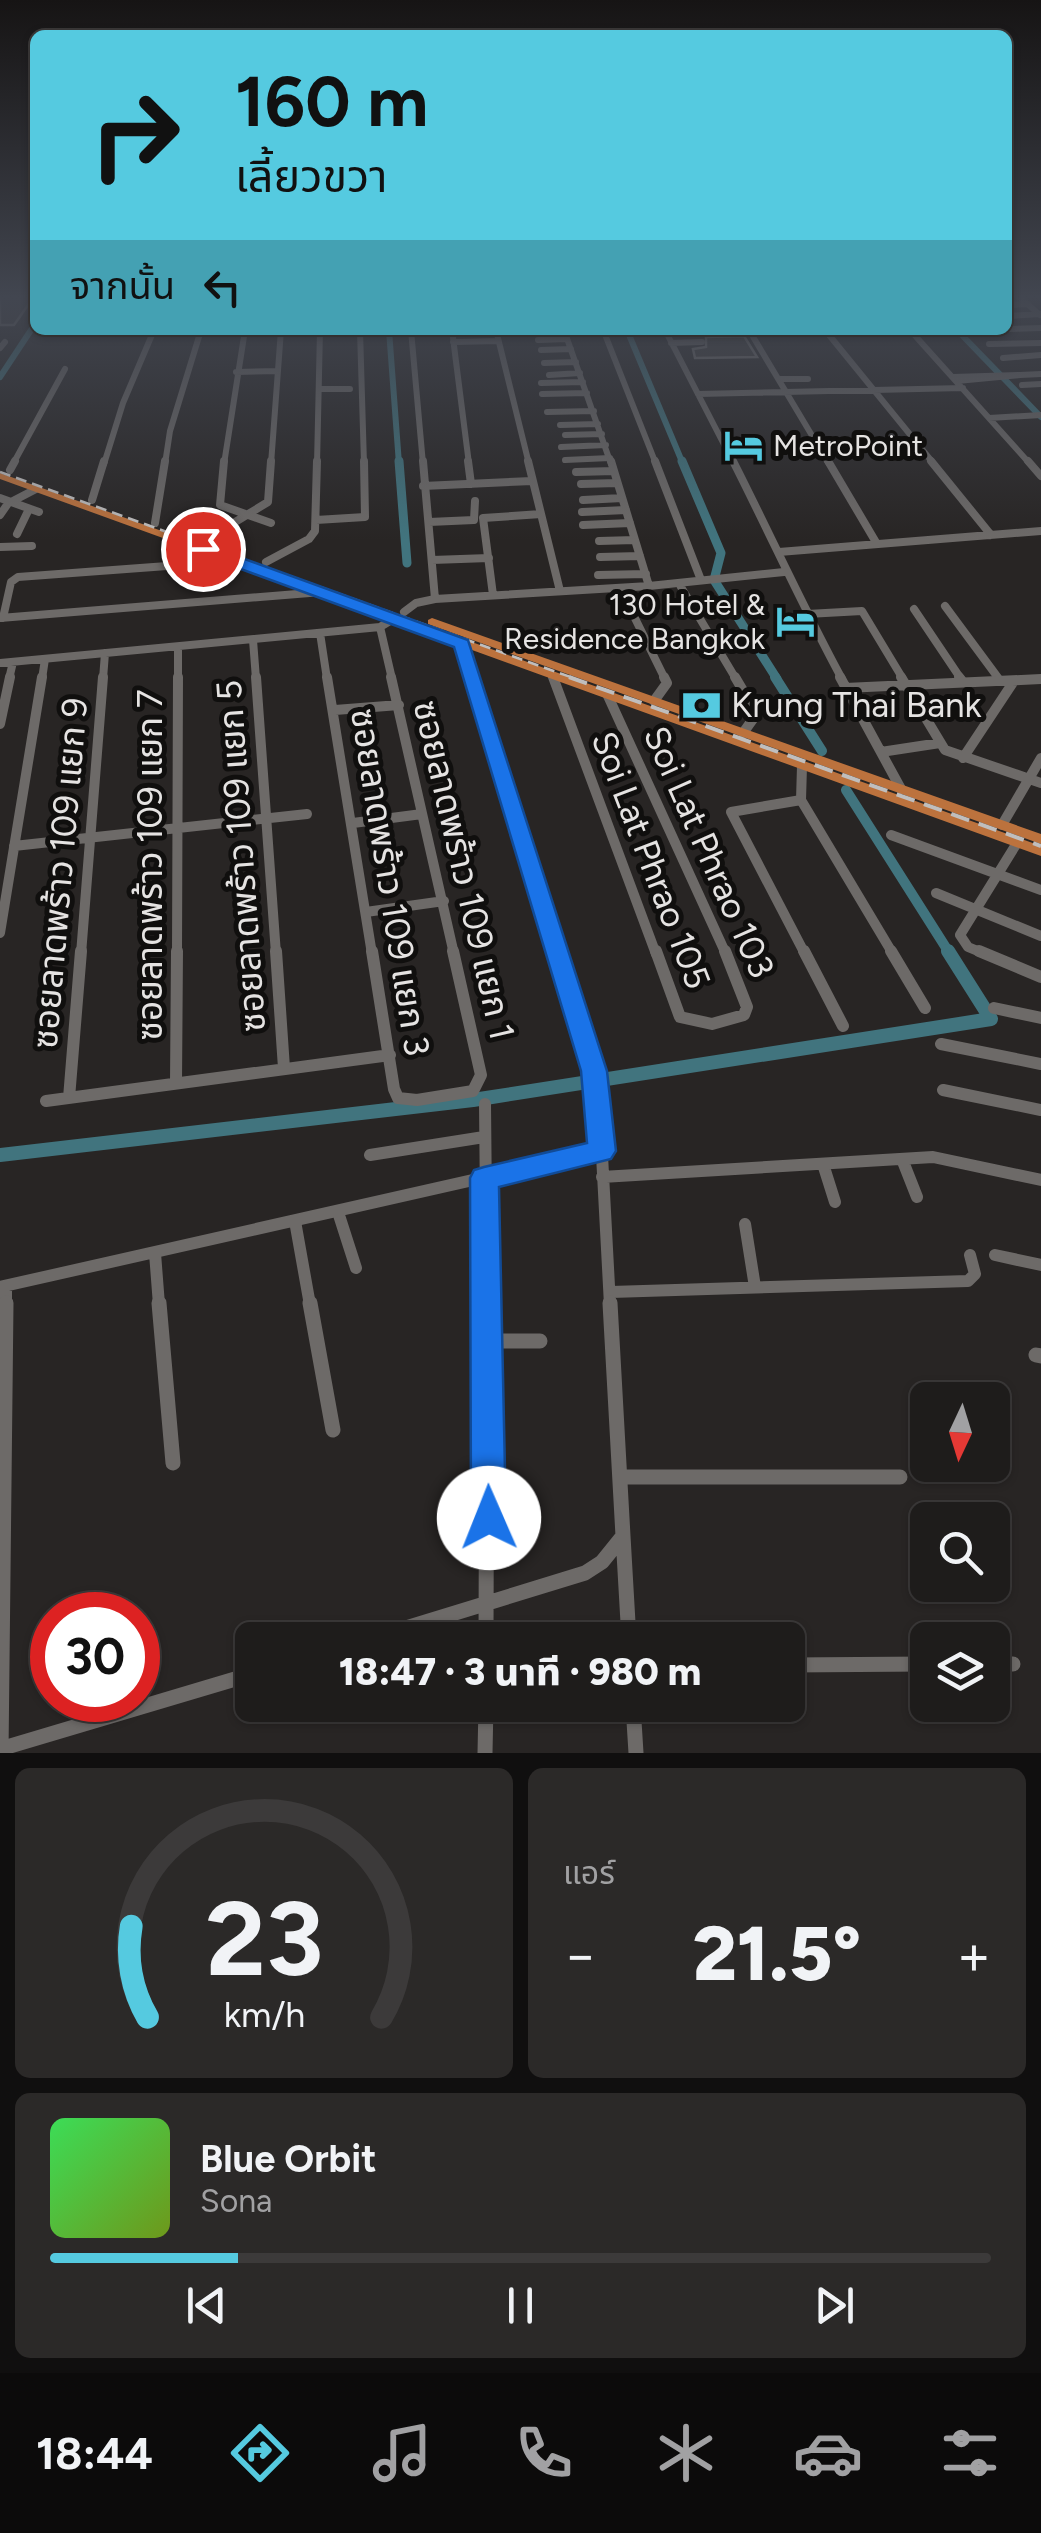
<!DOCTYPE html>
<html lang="th">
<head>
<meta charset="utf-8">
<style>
  body { margin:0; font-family:Figtree,"Noto Sans Thai",sans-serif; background:#2b2928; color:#f1f3f6; height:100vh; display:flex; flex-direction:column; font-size:38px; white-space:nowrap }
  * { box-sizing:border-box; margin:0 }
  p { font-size:32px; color:#a1a1a3 }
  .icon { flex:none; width:55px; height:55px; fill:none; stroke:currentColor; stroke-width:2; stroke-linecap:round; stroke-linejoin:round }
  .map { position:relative; height:1753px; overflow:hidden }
  .details { display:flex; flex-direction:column; gap:15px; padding:15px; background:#100f0f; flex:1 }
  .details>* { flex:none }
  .top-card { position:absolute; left:30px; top:30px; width:982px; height:305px; border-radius:15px; box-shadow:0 2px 8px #0004,0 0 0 2px #3c3a3a; background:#55cae0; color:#111; overflow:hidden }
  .needle { width:65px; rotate:184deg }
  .buttons { position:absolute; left:910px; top:1382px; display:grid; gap:20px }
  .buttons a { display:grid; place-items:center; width:100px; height:100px; border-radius:15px; background:#1e1c1b; box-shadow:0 2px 8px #0004,0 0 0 2px #3c3a3a; font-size:50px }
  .speed { position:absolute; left:30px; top:1592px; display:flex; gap:20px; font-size:50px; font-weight:700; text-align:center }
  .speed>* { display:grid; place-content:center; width:130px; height:130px; border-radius:50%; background:#1e1c1b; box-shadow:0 2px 8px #0004,0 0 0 2px #3c3a3a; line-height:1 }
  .speed .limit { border:15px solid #d22; background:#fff; color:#111 }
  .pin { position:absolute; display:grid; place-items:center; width:85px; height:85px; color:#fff; margin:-42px; border:5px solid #fff; border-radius:50%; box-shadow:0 2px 10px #0007 }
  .me { position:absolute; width:110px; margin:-55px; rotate:359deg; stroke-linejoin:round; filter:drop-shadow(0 0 8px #0008) }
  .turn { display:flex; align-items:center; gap:35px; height:210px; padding:0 40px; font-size:45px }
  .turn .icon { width:130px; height:130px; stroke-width:2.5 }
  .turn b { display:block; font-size:70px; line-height:85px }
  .then { display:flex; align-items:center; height:95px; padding:0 40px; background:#0003; gap:20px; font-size:38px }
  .big { font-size:75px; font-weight:800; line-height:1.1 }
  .details .widget { flex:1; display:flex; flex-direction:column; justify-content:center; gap:15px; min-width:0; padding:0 35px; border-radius:15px; background:#2b2928 }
  .details .dial { align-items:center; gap:0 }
  .dial svg { height:260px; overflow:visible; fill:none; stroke:#3c3a3a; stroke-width:7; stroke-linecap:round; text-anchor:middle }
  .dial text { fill:#f1f3f6; stroke:none }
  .song { display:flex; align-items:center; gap:30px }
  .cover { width:120px; height:120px; border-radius:15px; background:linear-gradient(135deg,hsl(130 70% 55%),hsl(80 70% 35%)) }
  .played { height:10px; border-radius:5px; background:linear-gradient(90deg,#55cae0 20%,#3c3a3a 20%) }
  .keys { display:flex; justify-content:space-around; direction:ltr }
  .heat { display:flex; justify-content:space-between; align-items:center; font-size:55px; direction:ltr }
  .details .tiles { flex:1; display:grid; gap:15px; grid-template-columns:1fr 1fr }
  .widget:last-child { grid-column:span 2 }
  .trip { position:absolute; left:235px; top:1622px; width:570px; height:100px; border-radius:15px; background:#1e1c1b; box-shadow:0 2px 8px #0004,0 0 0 2px #3c3a3a; font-weight:800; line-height:100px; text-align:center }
  .tabs { display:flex; height:160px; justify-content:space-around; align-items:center; background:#0c0b0b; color:#a1a1a3 }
  .tabs .icon { width:70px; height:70px }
  .tabs .on { color:#55cae0 }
  .tabs b { font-size:45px; color:#f1f3f6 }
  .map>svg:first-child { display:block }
</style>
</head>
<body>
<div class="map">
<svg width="1041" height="1753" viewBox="0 0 1041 1753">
  <rect width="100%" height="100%" fill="#282524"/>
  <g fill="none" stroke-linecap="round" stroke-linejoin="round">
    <path stroke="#41747e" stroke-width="6" d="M389,330l10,134
      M627,330l56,134
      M957,330l84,87
      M0,377l35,-53"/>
    <path stroke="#41747e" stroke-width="9" d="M399,461l8,102
      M682,461l39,92 -7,27 63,99"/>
    <path stroke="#41747e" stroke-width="10" d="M775,677l47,74
      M846,790l104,164"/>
    <path stroke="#41747e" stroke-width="14" d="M0,1155l473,-55 518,-81 -43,-68"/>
  </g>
  <path fill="#3d3a38" stroke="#757270" stroke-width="2.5" d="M0,294h35v1l-21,30h-14z
    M744,336l13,21 -62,1 -2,-9 13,-2v-10z"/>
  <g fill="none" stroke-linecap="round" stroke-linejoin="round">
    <path stroke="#6d6a68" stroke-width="6" d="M1017,295l23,20
      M1008,305l20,-1
      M1008,316l32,-2
      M1008,329l33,-1
      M360,330l4,134
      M411,330l12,134
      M452,330l17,134
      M496,330l33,134
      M564,330l47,134
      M665,330l69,134
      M749,330l80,134
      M825,330l109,134
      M910,330l120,134
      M976,330h13
      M604,332l52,132
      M538,340l29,-1
      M453,342l45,-1
      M671,343l31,-1
      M989,344l52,-1
      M0,348l5,-6
      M541,350l30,-1
      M1003,358l38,-3
      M544,363l32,-1
      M236,372l42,-1
      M549,375l31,-2
      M1020,375l21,-1
      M953,377l67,-2 -63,6
      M779,379h29
      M541,383l42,-1
      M1022,385l19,-1
      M319,389h31
      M542,394l45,-1
      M698,394l265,-6
      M547,412l47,-1
      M989,418l52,-3
      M560,425l38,-1
      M565,435l37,-1
      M561,447l45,-2
      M565,460l45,-2
      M13,464l52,-95
      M104,464l19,-61 31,-73
      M165,464l5,-33 31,-101
      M224,464l21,-134
      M271,464l10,-134
      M317,464l3,-134"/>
    <path stroke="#6d6a68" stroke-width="8" d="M224,461l-4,44 51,18
      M423,461l12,138
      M468,461l3,23
      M528,461l32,130
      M611,461l38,125
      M655,461l46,119
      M733,461c37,73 70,146 109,218
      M828,461l49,83
      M931,461l60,74
      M1028,461l13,15
      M10,470l5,-9
      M576,472l38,-1
      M581,484l36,-1
      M423,486l109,-5
      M0,498l39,14
      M92,500l12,-39
      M583,500l39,-2
      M11,502l25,-13
      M582,512l44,-2
      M0,515l9,-13
      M316,520l49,-3 -1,-56
      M429,522l45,-2 1,-19
      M155,523l10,-62
      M583,525l47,-2
      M17,534l12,-25
      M204,541l64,-39 3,-41
      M599,541l36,-1
      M0,547l32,-1
      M779,552l262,-21
      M600,557l40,-1
      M432,560l57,-2
      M266,562l43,-23 6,-8 2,-70
      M598,575l48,-1
      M681,587l55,92
      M493,595l-10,-77 58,-4
      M624,596l41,83
      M945,606l54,73
      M914,609l47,70
      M404,612l12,-9 19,-4 214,-13 135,-14
      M807,614l55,-3 41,68
      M0,618l322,-26
      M3,618l8,-36 7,-5 217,-16
      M380,627l12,52
      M320,633l7,46
      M253,640l3,39
      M462,644l11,35
      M0,663l380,-36 15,-9
      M9,679l4,-17
      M42,679l3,-20
      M103,679l2,-26
      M178,679v-32"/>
    <path stroke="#6d6a68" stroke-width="10" d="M256,677l20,277
      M327,677l45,277
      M391,677l63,277
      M472,677l88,277
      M553,677l103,277
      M735,677l16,27 2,15 -10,14
      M840,677l61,112
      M901,677l44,73 96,33
      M959,677l4,5
      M845,688l196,-9
      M608,696l118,258
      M654,701l13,-18 -3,-6
      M335,710l64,-5
      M0,724l10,-47
      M881,752l59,-9
      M963,758l51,-77
      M802,766l-1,34 92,154
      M801,800l-70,12 74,142
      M353,823l69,-9
      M1002,825l39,-67
      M891,835l150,55
      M14,846l293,-32
      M936,893l105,43
      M366,912l78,-11
      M0,933l42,-256
      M81,954l22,-277
      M177,954l1,-277
      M985,954l-17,-7 -8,-12 57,-92"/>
    <path stroke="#6d6a68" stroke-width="12" d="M276,951l8,117
      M372,951l22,138 4,9 19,2 56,-9 8,-16 -28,-124
      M559,951l40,148 11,206
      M656,951l24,66 32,7 32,-9 3,-8 -22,-56
      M804,951l39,75
      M891,951l34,57
      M979,951l62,26
      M994,1008l47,10
      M941,1044l100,20
      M176,1082l1,-131
      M943,1090l98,20
      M69,1098l12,-147
      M46,1101l344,-46
      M485,1104l2,201
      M370,1155l114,-18
      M902,1159l15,38
      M823,1164l12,38
      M602,1177l331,-20 108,23
      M338,1212l18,56
      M295,1221l15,84
      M745,1224l10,63
      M155,1253l4,52
      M995,1255l46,10
      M0,1287l601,-136
      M611,1292l357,-11 7,-7 -5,-19
      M6,1305v-19"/>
    <path stroke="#6d6a68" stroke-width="15" d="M159,1303l14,160
      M310,1303l23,127
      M486,1341h54
      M1036,1355l5,1
      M620,1477h280
      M623,1536l6,104
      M367,1640l218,-67 17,-11 21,-26 -13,-233
      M486,1640l1,-337
      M992,1664h21
      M788,1665l140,-1
      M633,1705l3,48
      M0,1749l252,-75
      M1,1753l5,-450
      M485,1753l1,-48"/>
    <path fill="#bc723d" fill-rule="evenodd" d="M0,473l1041,373v10l-1041,-377z
      M432,618l609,216v10l-613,-220v-4z"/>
    <path stroke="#c0bebd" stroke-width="2.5" stroke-dasharray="11 6" stroke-linecap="butt" d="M0,472l576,207"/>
    <path stroke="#c0bebd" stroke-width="4" stroke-dasharray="19 10" stroke-linecap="butt" d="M569,677l472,169"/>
  </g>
  <linearGradient id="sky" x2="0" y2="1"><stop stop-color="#161414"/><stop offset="0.55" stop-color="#424650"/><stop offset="1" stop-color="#424650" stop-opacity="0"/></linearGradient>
  <rect width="1041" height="540" fill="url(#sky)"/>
  <path fill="#1a73e8" stroke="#114b97" stroke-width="2.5" d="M197,546h12l259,94 139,431 9,80 -5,8 -112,28 7,331 -5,12 -12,6 -13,-6 -5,-12 -1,-340 4,-8 10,-3 103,-24 -6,-72 -127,-424 -257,-94z"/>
  <defs>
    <symbol id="hotel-bare" viewBox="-9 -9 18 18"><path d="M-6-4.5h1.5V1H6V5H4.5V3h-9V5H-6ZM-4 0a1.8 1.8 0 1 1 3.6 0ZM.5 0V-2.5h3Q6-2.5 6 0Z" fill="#55cae0" stroke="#100f0e" stroke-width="2.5" paint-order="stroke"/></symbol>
    <symbol id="bank-bare" viewBox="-9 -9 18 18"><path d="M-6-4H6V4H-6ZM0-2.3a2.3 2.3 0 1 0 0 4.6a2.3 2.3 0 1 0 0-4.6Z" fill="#55cae0" stroke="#100f0e" stroke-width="2.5" paint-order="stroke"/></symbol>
  </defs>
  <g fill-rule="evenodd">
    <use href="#hotel-bare" x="716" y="418" width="55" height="55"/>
    <use href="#hotel-bare" x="768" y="594" width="55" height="55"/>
    <use href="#bank-bare" x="674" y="678" width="55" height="55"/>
  </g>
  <g text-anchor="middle" stroke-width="10" stroke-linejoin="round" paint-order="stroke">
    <g font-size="30" fill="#e5e3e2" stroke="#100f0e" text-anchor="start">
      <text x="773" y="456">MetroPoint</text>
      <text x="765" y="615" text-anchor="end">130 Hotel &amp;<tspan x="765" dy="34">Residence Bangkok</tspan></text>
    </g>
    <g font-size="35" fill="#e5e3e2" stroke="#100f0e" text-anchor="start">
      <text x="731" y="717">Krung Thai Bank</text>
    </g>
    <g font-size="35" fill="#e5e3e2" stroke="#100f0e">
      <text transform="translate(709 852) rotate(66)" y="12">Soi Lat Phrao 103</text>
      <text transform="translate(241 856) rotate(-94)" y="12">ซอยลาดพร้าว 109 แยก 5</text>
      <text transform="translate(651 860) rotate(69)" y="12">Soi Lat Phrao 105</text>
      <text transform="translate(150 865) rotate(-90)" y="12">ซอยลาดพร้าว 109 แยก 7</text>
      <text transform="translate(464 870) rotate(77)" y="12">ซอยลาดพร้าว 109 แยก 1</text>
      <text transform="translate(60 873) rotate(-85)" y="12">ซอยลาดพร้าว 109 แยก 9</text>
      <text transform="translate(390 882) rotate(81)" y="12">ซอยลาดพร้าว 109 แยก 3</text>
    </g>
  </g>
</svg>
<div class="buttons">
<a><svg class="needle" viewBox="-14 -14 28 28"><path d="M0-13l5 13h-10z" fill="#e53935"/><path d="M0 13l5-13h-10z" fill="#a1a1a3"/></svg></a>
<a><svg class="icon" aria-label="search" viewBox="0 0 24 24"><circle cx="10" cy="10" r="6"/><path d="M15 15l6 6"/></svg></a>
<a><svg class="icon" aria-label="layers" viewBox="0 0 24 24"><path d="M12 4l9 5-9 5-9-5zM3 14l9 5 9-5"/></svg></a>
</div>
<div class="speed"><div class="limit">30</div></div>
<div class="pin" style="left:203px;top:549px;background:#d93025"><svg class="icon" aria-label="arrive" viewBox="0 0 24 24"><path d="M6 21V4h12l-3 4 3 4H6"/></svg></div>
<svg class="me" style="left:489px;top:1518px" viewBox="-20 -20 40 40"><circle r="19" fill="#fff"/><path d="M0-13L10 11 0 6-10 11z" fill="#1a73e8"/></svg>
<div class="trip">18:47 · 3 นาที · 980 m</div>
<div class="top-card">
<div class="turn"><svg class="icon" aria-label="right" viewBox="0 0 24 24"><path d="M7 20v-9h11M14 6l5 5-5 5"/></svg><div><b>160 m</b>เลี้ยวขวา</div></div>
<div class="then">จากนั้น<svg class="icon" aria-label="left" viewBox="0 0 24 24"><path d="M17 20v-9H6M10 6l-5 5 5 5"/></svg></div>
</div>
</div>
<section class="details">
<div class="tiles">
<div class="widget dial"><svg viewBox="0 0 100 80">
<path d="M14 69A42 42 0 1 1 86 69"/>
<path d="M14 69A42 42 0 0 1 9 41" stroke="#55cae0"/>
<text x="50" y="56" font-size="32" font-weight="700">23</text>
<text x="50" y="72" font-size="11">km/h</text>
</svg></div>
<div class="widget"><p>แอร์</p>
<div class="heat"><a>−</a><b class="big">21.5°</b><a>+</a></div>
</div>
<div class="widget">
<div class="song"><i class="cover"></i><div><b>Blue Orbit</b><p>Sona</p></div></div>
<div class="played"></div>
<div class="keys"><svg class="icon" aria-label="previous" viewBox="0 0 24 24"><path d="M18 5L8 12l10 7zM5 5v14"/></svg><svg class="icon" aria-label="pause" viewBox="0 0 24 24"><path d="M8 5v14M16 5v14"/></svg><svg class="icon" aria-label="next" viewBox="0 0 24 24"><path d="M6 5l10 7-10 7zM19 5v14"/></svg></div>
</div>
</div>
</section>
<nav class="tabs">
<b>18:44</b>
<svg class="icon on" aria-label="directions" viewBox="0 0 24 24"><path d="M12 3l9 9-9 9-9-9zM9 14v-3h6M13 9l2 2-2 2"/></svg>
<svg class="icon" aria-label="music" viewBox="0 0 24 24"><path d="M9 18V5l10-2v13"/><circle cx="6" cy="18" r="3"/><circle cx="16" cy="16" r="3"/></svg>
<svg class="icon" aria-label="phone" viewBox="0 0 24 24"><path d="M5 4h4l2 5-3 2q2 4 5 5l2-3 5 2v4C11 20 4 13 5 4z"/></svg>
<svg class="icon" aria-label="climate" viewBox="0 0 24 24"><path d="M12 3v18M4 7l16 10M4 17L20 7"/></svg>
<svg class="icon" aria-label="car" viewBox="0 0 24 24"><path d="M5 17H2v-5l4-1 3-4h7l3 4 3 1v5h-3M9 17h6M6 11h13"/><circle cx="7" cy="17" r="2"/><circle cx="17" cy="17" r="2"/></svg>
<svg class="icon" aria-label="filters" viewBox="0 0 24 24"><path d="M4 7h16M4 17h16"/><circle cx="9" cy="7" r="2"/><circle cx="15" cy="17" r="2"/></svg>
</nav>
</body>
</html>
